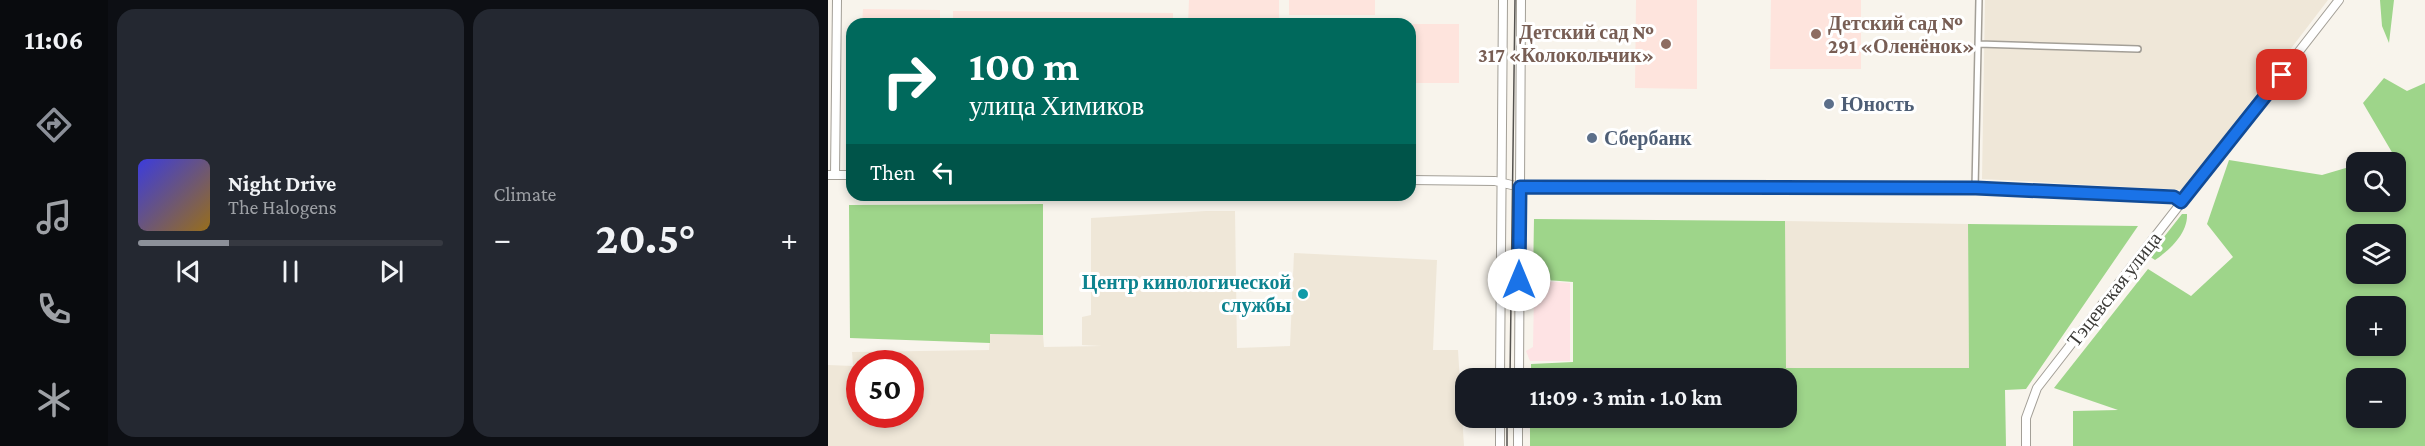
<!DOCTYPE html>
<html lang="en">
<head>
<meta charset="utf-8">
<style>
  body { margin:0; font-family:"Crimson Pro",serif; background:#242831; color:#f1f3f6; height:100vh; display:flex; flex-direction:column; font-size:22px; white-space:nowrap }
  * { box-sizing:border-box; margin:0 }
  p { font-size:20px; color:#9ea1a6 }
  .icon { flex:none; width:33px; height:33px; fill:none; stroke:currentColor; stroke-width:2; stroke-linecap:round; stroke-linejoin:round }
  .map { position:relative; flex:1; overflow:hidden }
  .side { display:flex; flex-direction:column; gap:9px; padding:9px; background:#0d0f14; width:720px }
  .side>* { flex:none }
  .top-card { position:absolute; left:18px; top:18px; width:570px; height:183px; border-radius:18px; box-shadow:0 3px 9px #0003; background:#00695c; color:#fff; overflow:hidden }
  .fabs { position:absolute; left:1518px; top:152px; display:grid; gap:12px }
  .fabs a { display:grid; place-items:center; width:60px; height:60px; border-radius:12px; background:#171b24; box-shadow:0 3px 9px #0003; font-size:30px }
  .speed { position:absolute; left:18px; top:350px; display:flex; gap:12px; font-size:30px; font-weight:700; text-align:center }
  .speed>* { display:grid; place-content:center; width:78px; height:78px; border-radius:50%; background:#171b24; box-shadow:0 3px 9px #0003; line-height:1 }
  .speed .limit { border:9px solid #d22; background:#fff; color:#111 }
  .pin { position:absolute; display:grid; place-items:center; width:51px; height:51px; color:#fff; margin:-26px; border-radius:12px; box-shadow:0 3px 9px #0006 }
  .me { position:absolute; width:66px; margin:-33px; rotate:0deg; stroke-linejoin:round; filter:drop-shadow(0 0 4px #0008) }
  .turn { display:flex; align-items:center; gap:21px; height:126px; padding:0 24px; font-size:27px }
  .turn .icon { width:78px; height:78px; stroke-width:2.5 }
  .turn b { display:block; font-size:42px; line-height:51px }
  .then { display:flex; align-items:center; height:57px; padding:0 24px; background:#0003; gap:12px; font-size:22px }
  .big { font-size:45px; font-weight:700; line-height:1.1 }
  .side .tile { flex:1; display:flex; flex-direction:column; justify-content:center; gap:9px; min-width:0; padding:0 21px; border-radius:18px; background:#242831 }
  .song { display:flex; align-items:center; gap:18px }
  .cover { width:72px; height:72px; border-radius:9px; background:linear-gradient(135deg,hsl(240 70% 55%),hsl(40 70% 35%)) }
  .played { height:6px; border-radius:3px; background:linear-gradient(90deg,#8c9099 30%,#363941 30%) }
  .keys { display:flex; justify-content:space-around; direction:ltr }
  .heat { display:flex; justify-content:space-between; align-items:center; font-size:33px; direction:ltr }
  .side .tiles { flex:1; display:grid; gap:9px; grid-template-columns:repeat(2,1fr) }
  .trip { position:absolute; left:627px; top:368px; width:342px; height:60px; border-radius:18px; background:#171b24; box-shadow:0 3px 9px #0003; font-weight:700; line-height:60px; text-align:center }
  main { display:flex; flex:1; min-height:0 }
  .tab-bar { display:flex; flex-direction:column; width:108px; justify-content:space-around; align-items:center; background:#090b0e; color:#9ea1a6 }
  .tab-bar .icon { width:42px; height:42px }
  .tab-bar .current { color:#8c9099 }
  .tab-bar b { font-size:27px; color:#f1f3f6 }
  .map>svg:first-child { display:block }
</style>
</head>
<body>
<main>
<nav class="tab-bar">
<b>11:06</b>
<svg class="icon current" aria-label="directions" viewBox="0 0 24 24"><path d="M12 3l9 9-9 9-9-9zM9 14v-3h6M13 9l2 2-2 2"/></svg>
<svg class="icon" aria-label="music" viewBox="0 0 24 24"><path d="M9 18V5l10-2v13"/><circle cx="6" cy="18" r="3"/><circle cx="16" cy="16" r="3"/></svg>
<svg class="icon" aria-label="phone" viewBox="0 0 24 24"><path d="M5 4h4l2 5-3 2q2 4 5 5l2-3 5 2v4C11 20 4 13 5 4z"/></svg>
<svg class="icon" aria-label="climate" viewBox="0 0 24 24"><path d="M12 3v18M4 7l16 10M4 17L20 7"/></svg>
</nav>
<section class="side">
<div class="tiles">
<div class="tile">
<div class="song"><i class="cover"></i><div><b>Night Drive</b><p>The Halogens</p></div></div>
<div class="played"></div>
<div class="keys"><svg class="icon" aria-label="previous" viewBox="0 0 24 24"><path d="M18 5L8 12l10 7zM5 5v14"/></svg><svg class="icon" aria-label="pause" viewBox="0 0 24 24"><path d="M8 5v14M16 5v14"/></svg><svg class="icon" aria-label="next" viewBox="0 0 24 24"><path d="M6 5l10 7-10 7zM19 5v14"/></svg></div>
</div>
<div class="tile"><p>Climate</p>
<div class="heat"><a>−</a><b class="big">20.5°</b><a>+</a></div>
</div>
</div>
</section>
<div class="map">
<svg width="1597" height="446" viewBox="0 0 1597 446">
  <rect width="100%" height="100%" fill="#f8f4ec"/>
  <path fill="#fee3e4" d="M701,280l41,3v78h-40l-4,-10 7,-4 1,-54 -6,-3z"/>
  <path fill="#efe7d8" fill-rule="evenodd" d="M1157,0h343l-145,190 -201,-11z
    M378,211h29l2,137 53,-2 4,-93 143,7 -4,90h25l6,96h-636v-81l25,1 -1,-14 137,-2 1,-16 53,1 1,12 58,-1 -20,-1v-28l9,-2v-97zM32,363h50v51h-50z
    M957,221l183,3 1,144h-184z"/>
  <path fill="#fee4dd" d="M361,0h90v24h-91z
    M461,0h86v15h-86z
    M808,0h61v89l-62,-1z
    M943,0h90v69h-91z
    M35,9l77,1v14h-78z
    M125,11l220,2v11h-220z
    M582,24h49v59h-49z"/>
  <path fill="#9ed58a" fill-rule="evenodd" d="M1552,0h14l-5,43 -7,-17z
    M1556,78l23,13 18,-8v363h-352v-35l45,-1 -64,-22 94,-119 43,27 42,-39 -26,-33 22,-64 93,15 34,-10v36h40v-39h-29l26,-8 -30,-51zM1528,234h40v39h-40zM1528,306h40v39h-40zM1528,378h40v39h-40z
    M215,204v131l-53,-1v9l-140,-5 -1,-133z
    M1354,214h5c1,19 -17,36 -32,46l-6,-4z
    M706,219l251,2 1,147h183l-1,-144 170,2 -112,163 -21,1 1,56h-476v-29h256v-39h-255v-14l42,-2v-80l-40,-3z"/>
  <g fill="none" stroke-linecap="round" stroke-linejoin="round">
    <defs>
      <path id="street" d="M1151,44l159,5
        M1147,188l4,-188"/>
      <path id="secondary" d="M0,175h24
        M7,175l2,-175
        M582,180l85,1 25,6 455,1 199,9 7,6
        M672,378l3,-378
        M691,378l2,-378
        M672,446v-29
        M690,446v-29
        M1198,446v-28l11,-30 302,-388"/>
    </defs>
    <use href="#street" stroke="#a39f97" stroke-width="8"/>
    <use href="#secondary" stroke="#a39f97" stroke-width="10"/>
    <use href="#street" stroke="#fff" stroke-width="5"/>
    <use href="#secondary" stroke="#fff" stroke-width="8"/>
    <path stroke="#54524f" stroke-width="1.5" d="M682,378l5,-378
      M679,446v-29"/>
  </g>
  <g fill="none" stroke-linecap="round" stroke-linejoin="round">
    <defs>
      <path id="route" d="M691,280l1,-93 456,1 198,9 7,5 101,-127"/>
    </defs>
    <use href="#route" stroke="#114b97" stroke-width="15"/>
    <use href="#route" stroke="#1a73e8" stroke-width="10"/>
  </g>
  <g fill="#8d6e63" stroke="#fff" stroke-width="2">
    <circle cx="988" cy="34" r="6"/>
    <circle cx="838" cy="44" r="6"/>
  </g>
  <g fill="#5c6f8a" stroke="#fff" stroke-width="2">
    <circle cx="1001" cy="104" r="6"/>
    <circle cx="764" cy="138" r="6"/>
  </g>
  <circle fill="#0f9aa8" stroke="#fff" stroke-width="2" cx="475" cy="294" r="6"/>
  <g text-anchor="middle" stroke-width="6" stroke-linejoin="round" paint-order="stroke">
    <g font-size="20" font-weight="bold" fill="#785e54" stroke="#fff" text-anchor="start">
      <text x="1000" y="30">Детский сад №<tspan x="1000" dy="23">291 «Оленёнок»</tspan></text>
      <text x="826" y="39" text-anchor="end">Детский сад №<tspan x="826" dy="23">317 «Колокольчик»</tspan></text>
    </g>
    <g font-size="20" font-weight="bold" fill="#4e5e75" stroke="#fff" text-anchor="start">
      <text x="1013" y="111">Юность</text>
      <text x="776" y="145">Сбербанк</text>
    </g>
    <g font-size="20" font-weight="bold" fill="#0d838f" stroke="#fff" text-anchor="end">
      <text x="463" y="289">Центр кинологической<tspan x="463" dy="23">службы</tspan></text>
    </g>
    <g font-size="20" fill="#3b3a37" stroke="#fff">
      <text transform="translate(1286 289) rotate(-52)" y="7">Тэцевская улица</text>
    </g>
  </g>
</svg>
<div class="fabs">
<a><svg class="icon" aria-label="search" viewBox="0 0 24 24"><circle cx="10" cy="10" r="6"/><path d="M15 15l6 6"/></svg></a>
<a><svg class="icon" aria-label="layers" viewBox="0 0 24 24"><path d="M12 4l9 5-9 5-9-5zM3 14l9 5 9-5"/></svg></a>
<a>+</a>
<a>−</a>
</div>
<div class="speed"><div class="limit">50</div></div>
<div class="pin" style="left:1454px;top:75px;background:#d93025"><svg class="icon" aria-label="arrive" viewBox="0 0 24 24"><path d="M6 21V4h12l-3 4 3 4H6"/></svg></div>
<svg class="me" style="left:691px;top:280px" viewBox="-20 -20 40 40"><circle r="19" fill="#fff"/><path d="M0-13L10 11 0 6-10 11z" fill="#1a73e8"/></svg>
<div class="trip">11:09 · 3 min · 1.0 km</div>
<div class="top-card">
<div class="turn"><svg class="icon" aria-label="right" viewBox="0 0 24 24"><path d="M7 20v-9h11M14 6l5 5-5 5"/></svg><div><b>100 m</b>улица Химиков</div></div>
<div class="then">Then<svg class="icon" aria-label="left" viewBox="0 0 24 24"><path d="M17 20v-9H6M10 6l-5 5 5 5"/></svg></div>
</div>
</div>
</main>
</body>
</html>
